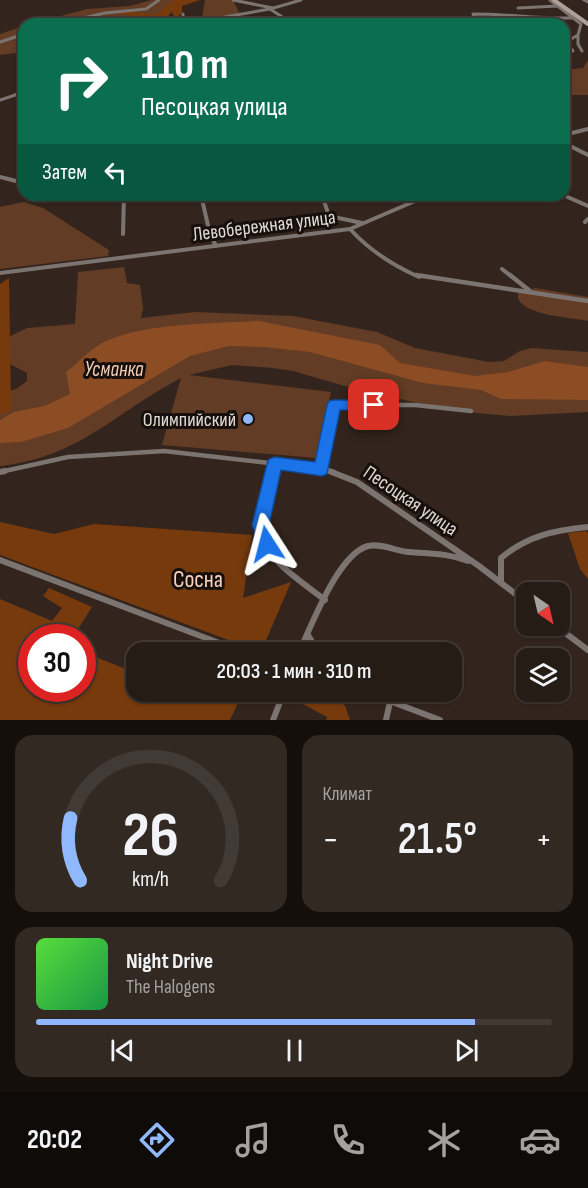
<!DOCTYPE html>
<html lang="ru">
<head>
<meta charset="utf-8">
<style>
  body { margin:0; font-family:"Sofia Sans Condensed",sans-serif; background:#322923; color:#f1f3f6; height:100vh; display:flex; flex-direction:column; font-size:22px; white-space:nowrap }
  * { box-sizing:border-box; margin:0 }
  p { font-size:20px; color:#a4a1a1 }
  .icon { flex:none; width:33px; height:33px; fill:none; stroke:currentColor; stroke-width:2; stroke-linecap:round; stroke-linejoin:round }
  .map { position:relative; height:720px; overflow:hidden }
  .side { display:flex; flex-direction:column; gap:15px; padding:15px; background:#150f0c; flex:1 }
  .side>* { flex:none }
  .banner { position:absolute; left:18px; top:18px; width:552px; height:183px; border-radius:18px; box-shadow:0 2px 4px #0004,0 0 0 2px #423a35; background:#0b6e4f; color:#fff; overflow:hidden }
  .needle { width:39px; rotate:146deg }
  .fabs { position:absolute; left:516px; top:582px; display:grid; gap:12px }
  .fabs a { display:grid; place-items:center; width:54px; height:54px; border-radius:12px; background:#261c16; box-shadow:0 2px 4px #0004,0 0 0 2px #423a35; font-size:30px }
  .speed { position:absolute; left:18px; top:624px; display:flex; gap:12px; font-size:30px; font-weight:700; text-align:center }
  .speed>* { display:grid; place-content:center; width:78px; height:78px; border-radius:50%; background:#261c16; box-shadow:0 2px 4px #0004,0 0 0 2px #423a35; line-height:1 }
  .speed .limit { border:9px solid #d22; background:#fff; color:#111 }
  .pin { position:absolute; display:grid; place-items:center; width:51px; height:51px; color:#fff; margin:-26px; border-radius:12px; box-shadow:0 3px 9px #0006 }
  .me { position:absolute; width:66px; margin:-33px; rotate:351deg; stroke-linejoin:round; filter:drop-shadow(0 0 4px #0008) }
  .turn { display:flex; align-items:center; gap:21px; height:126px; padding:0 24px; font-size:27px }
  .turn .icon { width:78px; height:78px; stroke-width:2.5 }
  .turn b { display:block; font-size:42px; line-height:51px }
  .then { display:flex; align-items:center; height:57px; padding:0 24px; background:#0003; gap:12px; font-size:22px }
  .big { font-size:45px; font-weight:600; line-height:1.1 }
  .side .widget { flex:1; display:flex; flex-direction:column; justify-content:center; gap:9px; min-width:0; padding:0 21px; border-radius:18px; background:#322923 }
  .side .dial { align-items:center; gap:0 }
  .dial svg { height:156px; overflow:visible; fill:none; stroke:#423a35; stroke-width:7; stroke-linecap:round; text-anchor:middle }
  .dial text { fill:#f1f3f6; stroke:none }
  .song { display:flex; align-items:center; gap:18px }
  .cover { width:72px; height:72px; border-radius:9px; background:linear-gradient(135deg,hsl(110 70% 55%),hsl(140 70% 35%)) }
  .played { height:6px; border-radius:3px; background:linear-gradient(90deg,#90b8fd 85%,#423a35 85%) }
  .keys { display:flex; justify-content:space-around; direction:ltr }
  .heat { display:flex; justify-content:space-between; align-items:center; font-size:33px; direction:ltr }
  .side .tiles { flex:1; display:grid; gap:15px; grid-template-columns:1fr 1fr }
  .widget:last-child { grid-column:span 2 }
  .trip { position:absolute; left:126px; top:642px; width:336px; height:60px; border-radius:18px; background:#261c16; box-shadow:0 2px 4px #0004,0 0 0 2px #423a35; font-weight:600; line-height:60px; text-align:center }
  .tabs { display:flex; height:96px; justify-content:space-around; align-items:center; background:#0f0b09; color:#a4a1a1 }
  .tabs .icon { width:42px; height:42px }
  .tabs .active { color:#90b8fd }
  .tabs b { font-size:27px; color:#f1f3f6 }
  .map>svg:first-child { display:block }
</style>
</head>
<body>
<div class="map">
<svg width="588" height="720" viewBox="0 0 588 720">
  <rect width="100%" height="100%" fill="#33251d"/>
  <path fill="#623c25" d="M152,0h30l-19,18 -11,5 -121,1 56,-15 43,-3z
    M205,0h28l8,17 8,7h-48z
    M24,26v26l-24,3v-21z
    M588,60v35h-24v-25l19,-2z
    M24,202l19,6 66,42 -1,6 -108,13v-62z
    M124,267l3,16 13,2 3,23 -2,10 54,-6 98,4 84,16 38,16 74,14 15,-1 16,-10 11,-3 57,4v60l-78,4 -55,-5 -93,-20 -69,-20 -20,-3 -41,-3 -43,10 142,17 -14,66 -155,-13 19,-67c-67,35 -101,79 -181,88v-73l16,-4 11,-8v-8l-25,-13 2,-21 23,-11 48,-4 3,-52z
    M535,288l53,9v24c-19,-4 -60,-5 -70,-22v-6z"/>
  <path fill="#773a0d" d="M174,0h26l-18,6v7l-7,6 -3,-7 -6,6 -10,2 -40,-7 18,-1 22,3z
    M9,278l2,132 -11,5v-131z
    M0,522l54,12 40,-10 158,11 -9,63 48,-16 -30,70 -261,-97z
    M586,531l2,2v46l-8,-10 -12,-36z
    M49,588l43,19 -19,30 -41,1v50h50l1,-36 53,21v19h46l32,12 8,-12h21l-13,28h-230v-121l52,22 10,-13 -19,-12z
    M292,692h43l10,14 5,14h-24l1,-3 -37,-20z"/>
  <path fill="#8c4c24" d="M259,321l121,24 20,18 75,13 33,-4 37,-11 43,6v33l-87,-1 -20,-9 -58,-7 -113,-31 -46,-5 -35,-1 -39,10 -122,72 -47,14 -21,1v-23l14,-8 30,-6 26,-12 -4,-22c12,-9 23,-22 36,-29 36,-20 116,-20 157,-22z"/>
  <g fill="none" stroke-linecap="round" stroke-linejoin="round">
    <path stroke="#7c7470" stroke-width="3" d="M233,0l40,8
      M550,0l31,24 -3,11 -12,7 7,9 -9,1
      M584,0l4,2
      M518,8l40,-2
      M270,9l23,15
      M183,14v6l4,4
      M58,24l47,-11 41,-4 13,-9
      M185,24l85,-15 31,-9
      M476,24l-3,-10c34,0 67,5 101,4
      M578,35v9l4,7
      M0,42l24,-8
      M0,100l24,-8"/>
    <path stroke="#7c7470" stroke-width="4" d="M564,135l24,-6
      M564,143l24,12
      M0,177l16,4 8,-1
      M201,195l9,39 6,12
      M322,195l7,21 33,7
      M563,195l25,11
      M585,222l3,-3
      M350,229l79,-34
      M123,234l1,-39
      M502,269l10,8
      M0,273l350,-44c20,22 42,36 69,48"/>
    <path stroke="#7c7470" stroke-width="4.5" d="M416,275l172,26
      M510,275l20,16
      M322,469l12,-64h81l56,6
      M0,472l68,-15 96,-6 158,18 12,3
      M272,472l3,-9"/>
    <path stroke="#7c7470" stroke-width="6" d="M273,471c-23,77 -8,84 52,129
      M329,471l28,11 122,84 47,36
      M0,472l5,-1
      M0,560l243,92
      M501,583v-25c26,-22 54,-28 87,-31
      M556,626l32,24
      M308,635l10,17
      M299,652c13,-27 39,-98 69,-106 13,-3 28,5 41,6 21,2 39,1 59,9
      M366,692l74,28
      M273,720l11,-28
      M386,720l4,-18"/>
    <path stroke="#aca099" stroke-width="4" d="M554,0l34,24"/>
  </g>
  <path fill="#1a73e8" stroke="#114b97" stroke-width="1.5" d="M334,400h40l5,1 3,4 -3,4 -5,1h-34l-13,64 -5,2 -41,-6 -12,55 6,19 -2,5 -6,3 -6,-3 -9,-24 15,-61 2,-5 6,-2 40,5 12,-57 2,-4z"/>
  <circle fill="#90b8fd" stroke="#160f0c" stroke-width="2" cx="248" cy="419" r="6"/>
  <g text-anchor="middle" stroke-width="6" stroke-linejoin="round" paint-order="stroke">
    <g font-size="20" fill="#e1d8d2" stroke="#160f0c">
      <text transform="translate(264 225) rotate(-7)" y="7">Левобережная улица</text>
      <text transform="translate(411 500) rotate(34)" y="7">Песоцкая улица</text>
    </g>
    <g font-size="20" fill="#e1d8d2" stroke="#160f0c" text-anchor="end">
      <text x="236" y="426">Олимпийский</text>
    </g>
    <g font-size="21" font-style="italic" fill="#f2ccb6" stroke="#160f0c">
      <text x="114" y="376">Усманка</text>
    </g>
    <g font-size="24" fill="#fad3be" stroke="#160f0c">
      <text x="198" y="587">Сосна</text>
    </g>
  </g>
</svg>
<div class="fabs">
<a><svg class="needle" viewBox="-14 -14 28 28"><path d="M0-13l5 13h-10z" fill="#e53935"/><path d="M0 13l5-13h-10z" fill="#a4a1a1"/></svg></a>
<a><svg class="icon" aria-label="layers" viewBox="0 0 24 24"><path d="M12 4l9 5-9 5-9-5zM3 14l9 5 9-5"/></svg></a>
</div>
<div class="speed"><div class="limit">30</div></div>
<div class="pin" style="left:374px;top:405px;background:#d93025"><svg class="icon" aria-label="arrive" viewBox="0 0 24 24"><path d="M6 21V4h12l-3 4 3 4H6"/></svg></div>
<svg class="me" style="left:267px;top:544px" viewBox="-20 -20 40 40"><path d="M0-17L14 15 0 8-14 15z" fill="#1a73e8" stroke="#fff" stroke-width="4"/></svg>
<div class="trip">20:03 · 1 мин · 310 m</div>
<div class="banner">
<div class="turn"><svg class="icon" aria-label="right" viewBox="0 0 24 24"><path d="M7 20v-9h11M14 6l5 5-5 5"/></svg><div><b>110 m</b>Песоцкая улица</div></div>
<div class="then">Затем<svg class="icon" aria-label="left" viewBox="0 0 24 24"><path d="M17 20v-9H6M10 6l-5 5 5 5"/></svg></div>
</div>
</div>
<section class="side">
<div class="tiles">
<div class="widget dial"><svg viewBox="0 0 100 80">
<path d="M14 69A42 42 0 1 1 86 69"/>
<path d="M14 69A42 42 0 0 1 9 37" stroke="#90b8fd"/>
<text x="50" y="56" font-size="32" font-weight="700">26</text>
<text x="50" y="72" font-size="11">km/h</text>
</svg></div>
<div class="widget"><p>Климат</p>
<div class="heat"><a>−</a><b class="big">21.5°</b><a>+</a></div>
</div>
<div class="widget">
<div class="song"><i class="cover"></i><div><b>Night Drive</b><p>The Halogens</p></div></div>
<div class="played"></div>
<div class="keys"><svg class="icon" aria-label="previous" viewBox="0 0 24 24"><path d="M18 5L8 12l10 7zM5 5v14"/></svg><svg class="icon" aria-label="pause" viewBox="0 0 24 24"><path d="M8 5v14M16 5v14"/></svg><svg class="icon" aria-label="next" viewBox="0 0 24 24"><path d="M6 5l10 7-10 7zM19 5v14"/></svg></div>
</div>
</div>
</section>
<nav class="tabs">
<b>20:02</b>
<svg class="icon active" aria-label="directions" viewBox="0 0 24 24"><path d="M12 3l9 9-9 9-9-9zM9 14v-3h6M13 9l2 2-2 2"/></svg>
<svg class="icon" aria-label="music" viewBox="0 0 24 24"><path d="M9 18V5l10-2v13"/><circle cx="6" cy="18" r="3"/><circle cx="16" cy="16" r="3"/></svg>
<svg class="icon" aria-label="phone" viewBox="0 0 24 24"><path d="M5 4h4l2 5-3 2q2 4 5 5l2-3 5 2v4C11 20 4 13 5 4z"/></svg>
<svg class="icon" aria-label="climate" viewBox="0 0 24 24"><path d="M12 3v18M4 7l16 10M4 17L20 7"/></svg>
<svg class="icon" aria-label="car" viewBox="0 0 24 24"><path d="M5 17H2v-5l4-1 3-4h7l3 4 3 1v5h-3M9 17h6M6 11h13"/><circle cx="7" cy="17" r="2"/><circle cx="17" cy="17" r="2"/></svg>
</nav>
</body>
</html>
